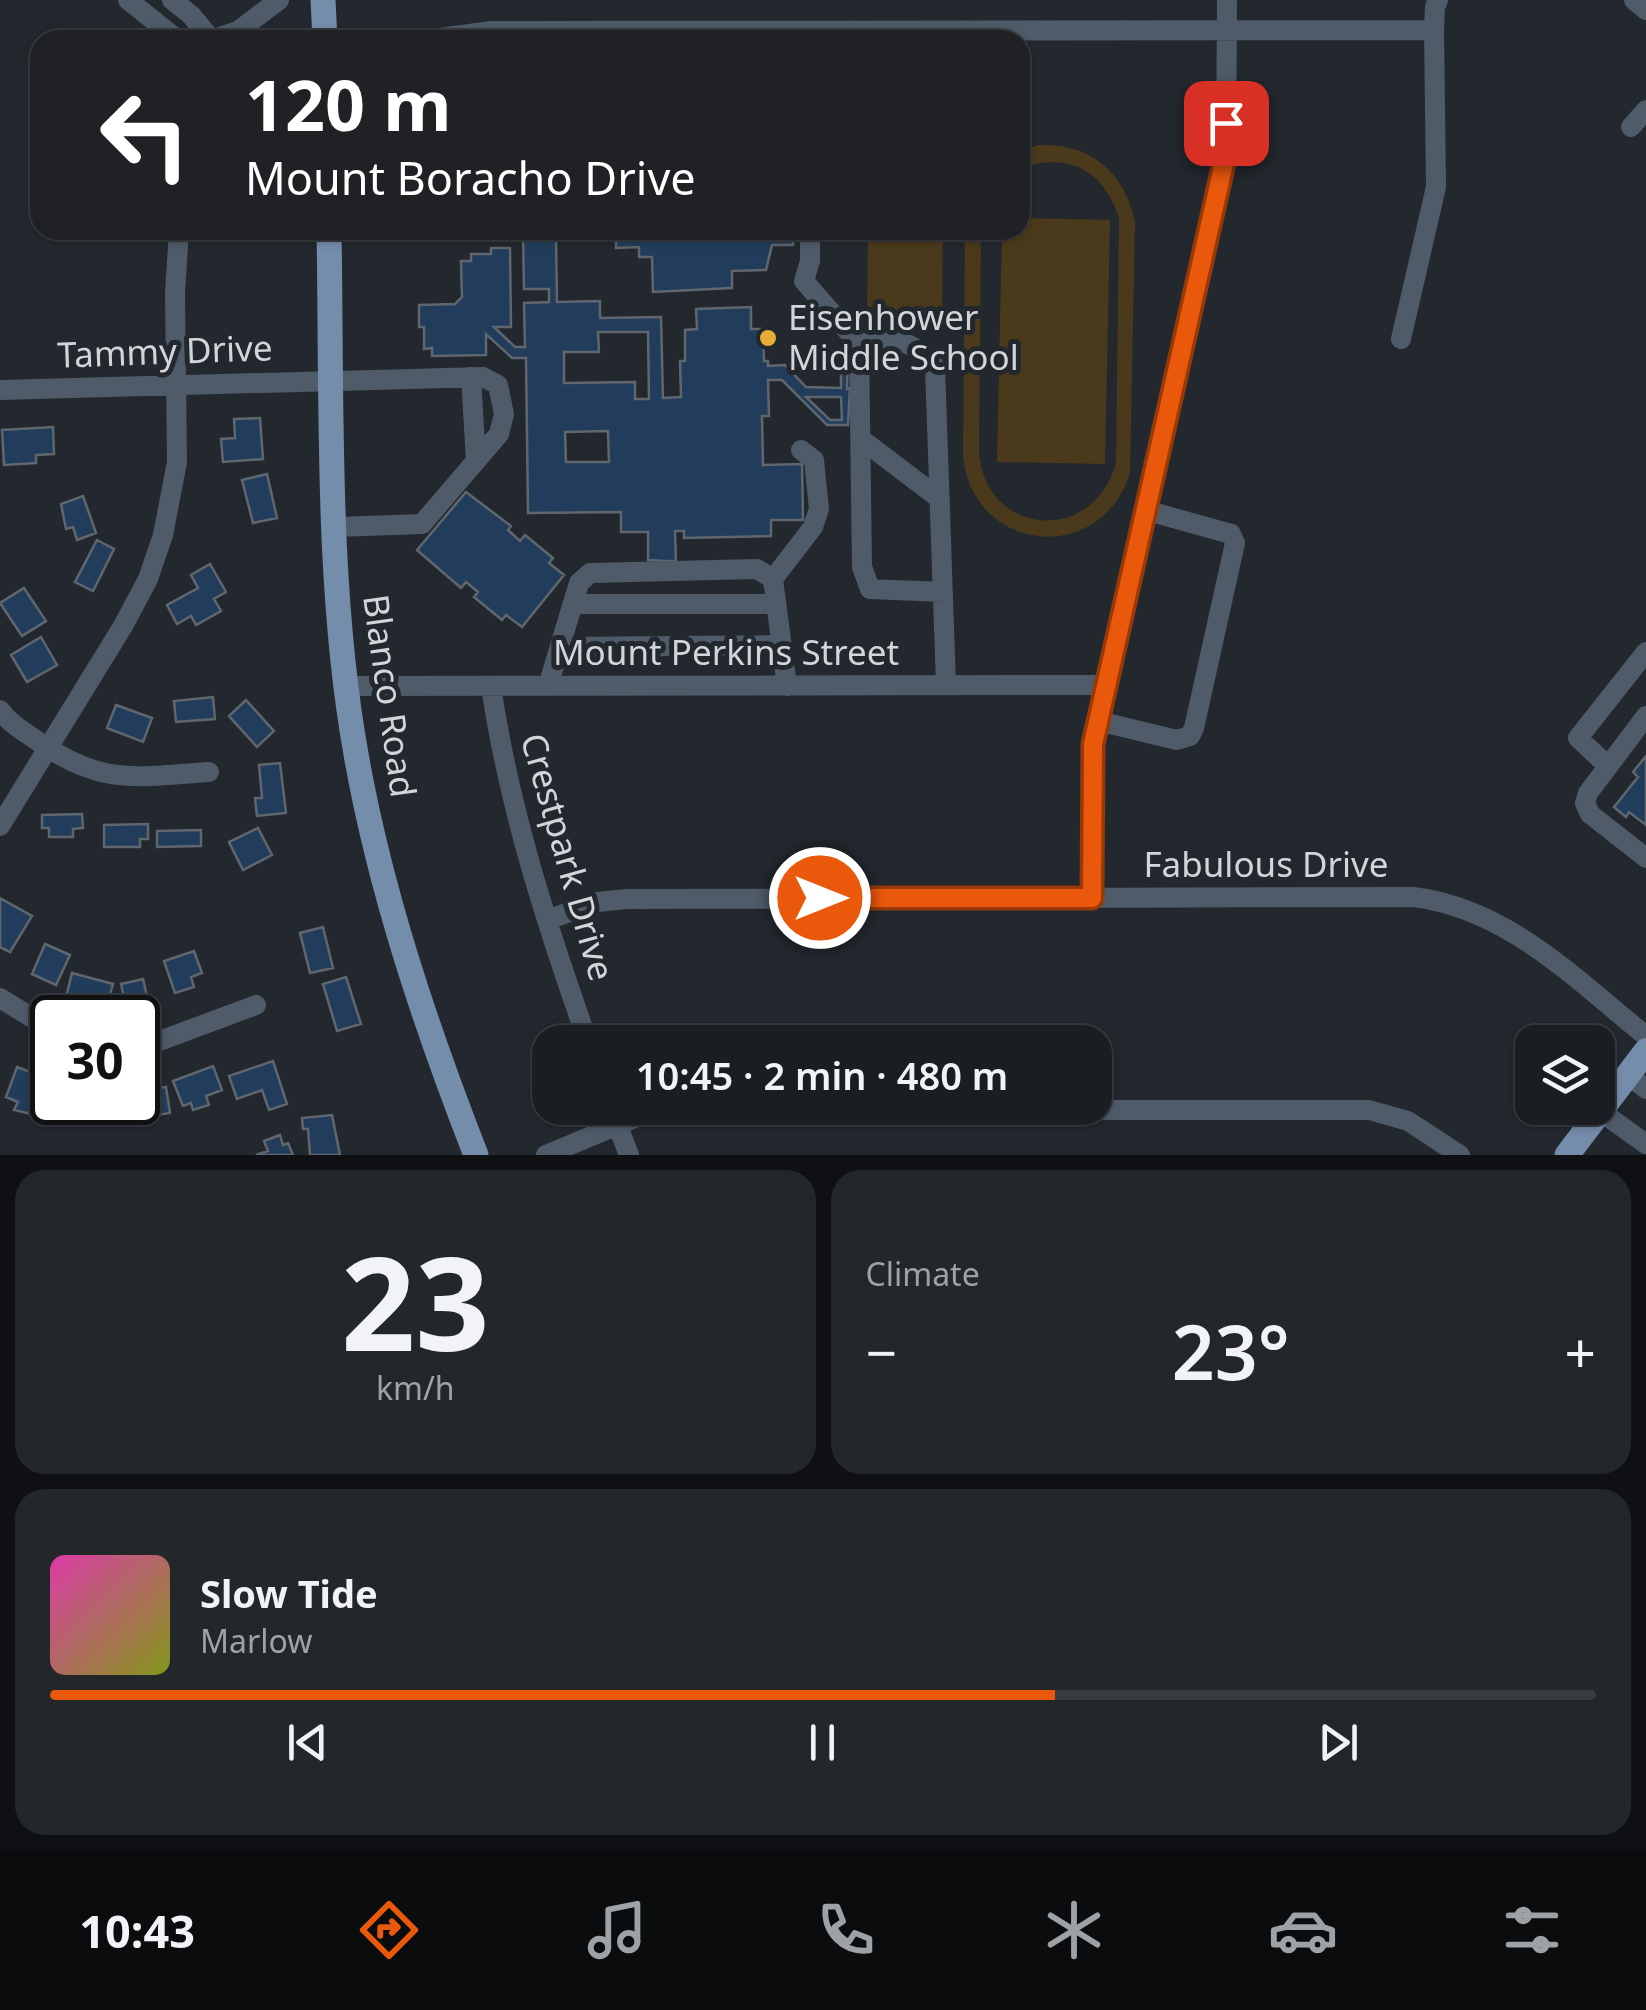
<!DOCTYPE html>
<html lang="en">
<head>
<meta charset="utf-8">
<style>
  body { margin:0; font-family:"Noto Sans",sans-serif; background:#23272a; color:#f1f3f6; height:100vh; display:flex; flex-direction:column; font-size:38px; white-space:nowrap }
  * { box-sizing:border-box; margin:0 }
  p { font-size:32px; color:#9fa2a5 }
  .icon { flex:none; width:55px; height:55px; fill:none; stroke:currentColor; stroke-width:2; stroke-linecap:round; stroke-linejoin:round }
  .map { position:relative; height:1155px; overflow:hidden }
  .details { display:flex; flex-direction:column; gap:15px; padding:15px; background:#0e1013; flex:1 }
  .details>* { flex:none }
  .banner { position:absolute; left:30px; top:30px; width:1000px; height:210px; border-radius:30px; box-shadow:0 2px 8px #0004,0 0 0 2px #383c40; background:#202124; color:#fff; overflow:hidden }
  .tools { position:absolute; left:1515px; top:1025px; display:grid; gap:20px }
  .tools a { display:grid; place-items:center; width:100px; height:100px; border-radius:20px; background:#1a1e22; box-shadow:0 2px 8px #0004,0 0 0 2px #383c40; font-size:50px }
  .speed { position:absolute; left:30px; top:995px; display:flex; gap:20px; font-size:50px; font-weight:700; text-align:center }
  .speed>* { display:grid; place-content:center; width:130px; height:130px; border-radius:50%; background:#1a1e22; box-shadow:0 2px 8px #0004,0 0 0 2px #383c40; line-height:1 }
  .speed .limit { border:5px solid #111; border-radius:15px; background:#fff; color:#111 }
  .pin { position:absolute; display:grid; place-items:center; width:85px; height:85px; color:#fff; margin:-42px; border-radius:20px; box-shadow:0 5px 15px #0006 }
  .me { position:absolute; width:110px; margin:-55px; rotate:90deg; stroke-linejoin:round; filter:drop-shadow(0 0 8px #0008) }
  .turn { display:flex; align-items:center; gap:35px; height:210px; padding:0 50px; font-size:45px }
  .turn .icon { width:130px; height:130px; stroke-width:2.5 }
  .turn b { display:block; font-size:70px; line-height:85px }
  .big { font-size:75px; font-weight:600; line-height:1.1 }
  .details .widget { flex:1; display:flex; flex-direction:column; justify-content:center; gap:15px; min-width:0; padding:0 35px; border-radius:30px; background:#23272a }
  .details .dial { align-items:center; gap:0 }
  .dial b { font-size:130px; line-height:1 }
  .song { display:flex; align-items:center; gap:30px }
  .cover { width:120px; height:120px; border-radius:15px; background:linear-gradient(135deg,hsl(320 70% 55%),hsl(70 70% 35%)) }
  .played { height:10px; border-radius:5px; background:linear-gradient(90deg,#ea580c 65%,#383c40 65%) }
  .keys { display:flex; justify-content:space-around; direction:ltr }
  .heat { display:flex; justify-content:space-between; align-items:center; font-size:55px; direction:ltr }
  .details .tiles { flex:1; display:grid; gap:15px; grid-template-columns:1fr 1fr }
  .widget:last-child { grid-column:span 2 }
  .trip { position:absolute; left:532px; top:1025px; width:580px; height:100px; border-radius:30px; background:#1a1e22; box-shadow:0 2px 8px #0004,0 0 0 2px #383c40; font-weight:600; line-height:100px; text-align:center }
  .tabs { display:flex; height:160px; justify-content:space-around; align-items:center; background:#0a0c0e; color:#9fa2a5 }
  .tabs .icon { width:70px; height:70px }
  .tabs .on { color:#ea580c }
  .tabs b { font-size:45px; color:#f1f3f6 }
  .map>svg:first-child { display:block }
</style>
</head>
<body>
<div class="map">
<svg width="1646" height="1155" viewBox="0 0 1646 1155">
  <rect width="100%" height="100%" fill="#22282e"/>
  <path fill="#4a3a1b" d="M1039,145c52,-2 85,27 96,76l-5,252c-29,93 -156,81 -167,-16l2,-227h16l-2,224c9,84 115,90 137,9l3,-245c-16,-49 -50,-66 -99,-50v-17z
    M1020,218l90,2 -5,244 -108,-2 5,-232h18z
    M868,230h75l-1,90 -75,-1z"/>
  <path fill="#223d5b" stroke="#60666e" stroke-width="2.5" fill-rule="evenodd" d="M616,230h177v15h-21l-6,25 -34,1v17l-79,4 -1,-35h-13v-10l-23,1z
    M523,233h26v4h7l1,65 43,-1v17l61,-1 2,81 18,-1 -1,-36h5v-31l12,-1 -1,-20 55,-2v22h12l1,32h4v5l17,-1 21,22 35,1v-27h7l-1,28 3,-1 -2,37h-21l-45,-45h-14l1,36h-7l1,49 39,-1 1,56h-32v16l-87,2v-7h-9l1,30h-11l-17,-1v-28h-27v-20l-93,1 -2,-155h-14l-26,-24v21l-54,1v-8l-8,1v-22h-5v-22l36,-1 7,-7 -1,-36h10v-7h20v-6h19l1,79h-17l21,20h10l-1,-44 25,-1v-13h-25zM598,332h50l1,67h-14v-17l-71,1v-31h35zM806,397h35l1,23h-12zM608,431l1,31h-43l-1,-30z
    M260,418l3,41 -40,3 -2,-23 14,-1 -1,-19z
    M53,427l1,27 -18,1v8l-32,2 -2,-35z
    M267,474l10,44 -24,5 -11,-43z
    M466,492l45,34 -3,4 12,11 5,-6 28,23 -4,5 15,12 -42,52 -16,-12 -4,5 -28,-23 4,-5 -12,-10 -5,6 -44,-38z
    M83,496l13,37 -19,7 -4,-13 -7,2 -5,-25z
    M97,540l17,9 -21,42 -18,-9z
    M210,564l16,28 -12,7 7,12 -25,14 -5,-9 -14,8 -10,-19 31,-17 -7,-13z
    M24,588l22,33 -24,15 -22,-33z
    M41,637l16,28 -30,17 -16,-27z
    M213,697l2,22 -39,3 -2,-21z
    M246,700l28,31 -17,16 -28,-31z
    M116,705l36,13 -9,24 -36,-14z
    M1646,756v69l-17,-13 -3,5 -12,-10 24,-30 -5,-5z
    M280,763l6,50 -29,3 -2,-18h7l-3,-33z
    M82,814l1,14 -10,1v8h-24v-9h-7v-13z
    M148,824v15h-8v8h-36v-22z
    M258,828l14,27 -29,15 -14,-28z
    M201,830v16l-44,1v-16z
    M0,898l32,18 -22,36 -10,-5z
    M323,927l10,41 -23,5 -10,-40z
    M45,944l25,11 -14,30 -24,-11z
    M194,951l8,22 -11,4 3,10 -19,6 -11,-32z
    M72,973l41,11 -7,24 -40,-11z
    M346,977l15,47 -24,7 -14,-47z
    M143,979l7,30 -15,4 -1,-9 -8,2 -5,-22z
    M273,1061l14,43 -18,6 -7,-20 -25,9 -8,-23z
    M213,1066l9,24 -16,6 3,9 -16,5 -2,-7 -8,3 -10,-25z
    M17,1067l24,9 2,-7 9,3v21l-8,24 -30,-7 4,-8 -12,-5z
    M166,1087l4,26 -45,7 -3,-18h16v-11z
    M65,1102h46l-1,14 -45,-3z
    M332,1115l8,40h-30l-2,-26h-5l-1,-11z
    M280,1135l3,10 5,-2 5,12h-37l12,-4 -4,-10z"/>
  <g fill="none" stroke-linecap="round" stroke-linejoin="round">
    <path stroke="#4f5b69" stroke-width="20" d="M128,0l50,40
      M172,0l19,15 20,24
      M1634,0l12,10
      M210,40l28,-9 41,-31
      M425,40l67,-9 942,-1
      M1631,127l15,-17
      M810,230v31l-6,20 55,63c37,-5 52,-7 76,23l11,318
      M1401,339l35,-152 -2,-157 1,-23 3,-7
      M859,344l3,223 8,22 73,3
      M471,377l5,84
      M0,390l483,-13 15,8 6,29 -5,20 -77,90 -86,3
      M861,439l79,60
      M773,579l40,-52 6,-18 -5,-49 -13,-10
      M573,604h203
      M560,647l222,-2
      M347,686l759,-1
      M491,686c18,123 56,240 97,356
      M548,686l31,-103 11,-10 167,-4 16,10 14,107
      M0,710c9,13 23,21 36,30 65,46 98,37 173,32
      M1646,716l-58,77 -3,10 5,11 56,44
      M1098,721l79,19 13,-4 4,-8 41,-185 -4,-9 -86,-24
      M1608,766l-30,-28 68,-86
      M0,826l123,-200 25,-47 15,-44 14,-73 -2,-169 4,-63
      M1092,898l1,-154 133,-590 1,-154
      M547,920l50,-18 30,-3 786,-2c94,11 162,82 233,139
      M0,998l52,32
      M138,1049l118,-44
      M1628,1075l18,14
      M611,1108l18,47
      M1600,1111l46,33
      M546,1155l96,-40 27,-5h700l39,11 52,34"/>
    <path stroke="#748dab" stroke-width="25" d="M323,0l2,40
      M329,230c3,170 -3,357 27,524 24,137 70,273 120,401
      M1567,1155l79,-104"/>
  </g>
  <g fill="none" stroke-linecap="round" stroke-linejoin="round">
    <defs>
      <path id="route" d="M820,898h272l1,-154 133,-590v-31"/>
    </defs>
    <use href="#route" stroke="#983908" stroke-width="25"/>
    <use href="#route" stroke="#ea580c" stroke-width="18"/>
  </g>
  <circle fill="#e6ac36" stroke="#22282e" stroke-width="4" cx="768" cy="338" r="10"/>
  <g text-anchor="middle" stroke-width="10" stroke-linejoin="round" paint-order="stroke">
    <g font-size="35" fill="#d2d5da" stroke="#22282e" text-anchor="start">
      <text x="788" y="330">Eisenhower<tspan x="788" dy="40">Middle School</tspan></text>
    </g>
    <g font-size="35" fill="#d2d5da" stroke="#22282e">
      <text transform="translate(165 352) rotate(-2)" y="12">Tammy Drive</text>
      <text x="726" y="665">Mount Perkins Street</text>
      <text transform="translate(389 696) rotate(82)" y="12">Blanco Road</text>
      <text transform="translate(567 857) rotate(74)" y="12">Crestpark Drive</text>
      <text x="1266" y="877">Fabulous Drive</text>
    </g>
  </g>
</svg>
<div class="tools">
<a><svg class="icon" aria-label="layers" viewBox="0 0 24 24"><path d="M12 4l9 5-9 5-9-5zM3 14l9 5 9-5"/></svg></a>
</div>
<div class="speed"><div class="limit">30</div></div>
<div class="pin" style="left:1226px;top:123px;background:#d93025"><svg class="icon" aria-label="arrive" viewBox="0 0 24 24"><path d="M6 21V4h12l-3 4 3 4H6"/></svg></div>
<svg class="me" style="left:820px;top:898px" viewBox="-20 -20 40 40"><circle r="17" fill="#ea580c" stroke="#fff" stroke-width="3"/><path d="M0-11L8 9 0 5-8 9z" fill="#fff"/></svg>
<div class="trip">10:45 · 2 min · 480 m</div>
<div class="banner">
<div class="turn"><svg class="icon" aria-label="left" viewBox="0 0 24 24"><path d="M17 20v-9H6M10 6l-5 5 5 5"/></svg><div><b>120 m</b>Mount Boracho Drive</div></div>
</div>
</div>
<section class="details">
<div class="tiles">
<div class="widget dial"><b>23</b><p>km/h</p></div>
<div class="widget"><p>Climate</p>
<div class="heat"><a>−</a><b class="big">23°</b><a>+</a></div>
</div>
<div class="widget">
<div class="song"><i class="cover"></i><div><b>Slow Tide</b><p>Marlow</p></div></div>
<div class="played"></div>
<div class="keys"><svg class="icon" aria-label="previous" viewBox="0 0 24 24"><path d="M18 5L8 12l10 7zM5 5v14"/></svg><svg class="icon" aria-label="pause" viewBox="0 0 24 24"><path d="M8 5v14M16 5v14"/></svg><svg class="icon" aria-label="next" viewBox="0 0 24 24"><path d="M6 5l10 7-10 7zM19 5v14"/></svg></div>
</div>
</div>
</section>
<nav class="tabs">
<b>10:43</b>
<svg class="icon on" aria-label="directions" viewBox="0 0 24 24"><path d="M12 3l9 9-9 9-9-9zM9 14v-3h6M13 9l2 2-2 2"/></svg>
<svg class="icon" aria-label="music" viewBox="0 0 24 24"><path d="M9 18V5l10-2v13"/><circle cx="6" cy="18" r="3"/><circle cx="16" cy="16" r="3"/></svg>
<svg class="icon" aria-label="phone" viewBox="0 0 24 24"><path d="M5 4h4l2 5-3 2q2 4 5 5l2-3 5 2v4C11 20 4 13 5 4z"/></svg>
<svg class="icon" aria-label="climate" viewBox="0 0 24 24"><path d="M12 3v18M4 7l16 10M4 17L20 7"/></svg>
<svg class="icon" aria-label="car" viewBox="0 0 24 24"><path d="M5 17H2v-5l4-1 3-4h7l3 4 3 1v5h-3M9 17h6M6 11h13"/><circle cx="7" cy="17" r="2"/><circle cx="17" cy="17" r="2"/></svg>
<svg class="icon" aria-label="filters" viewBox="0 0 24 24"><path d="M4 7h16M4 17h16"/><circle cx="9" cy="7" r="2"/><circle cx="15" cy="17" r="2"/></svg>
</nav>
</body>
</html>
